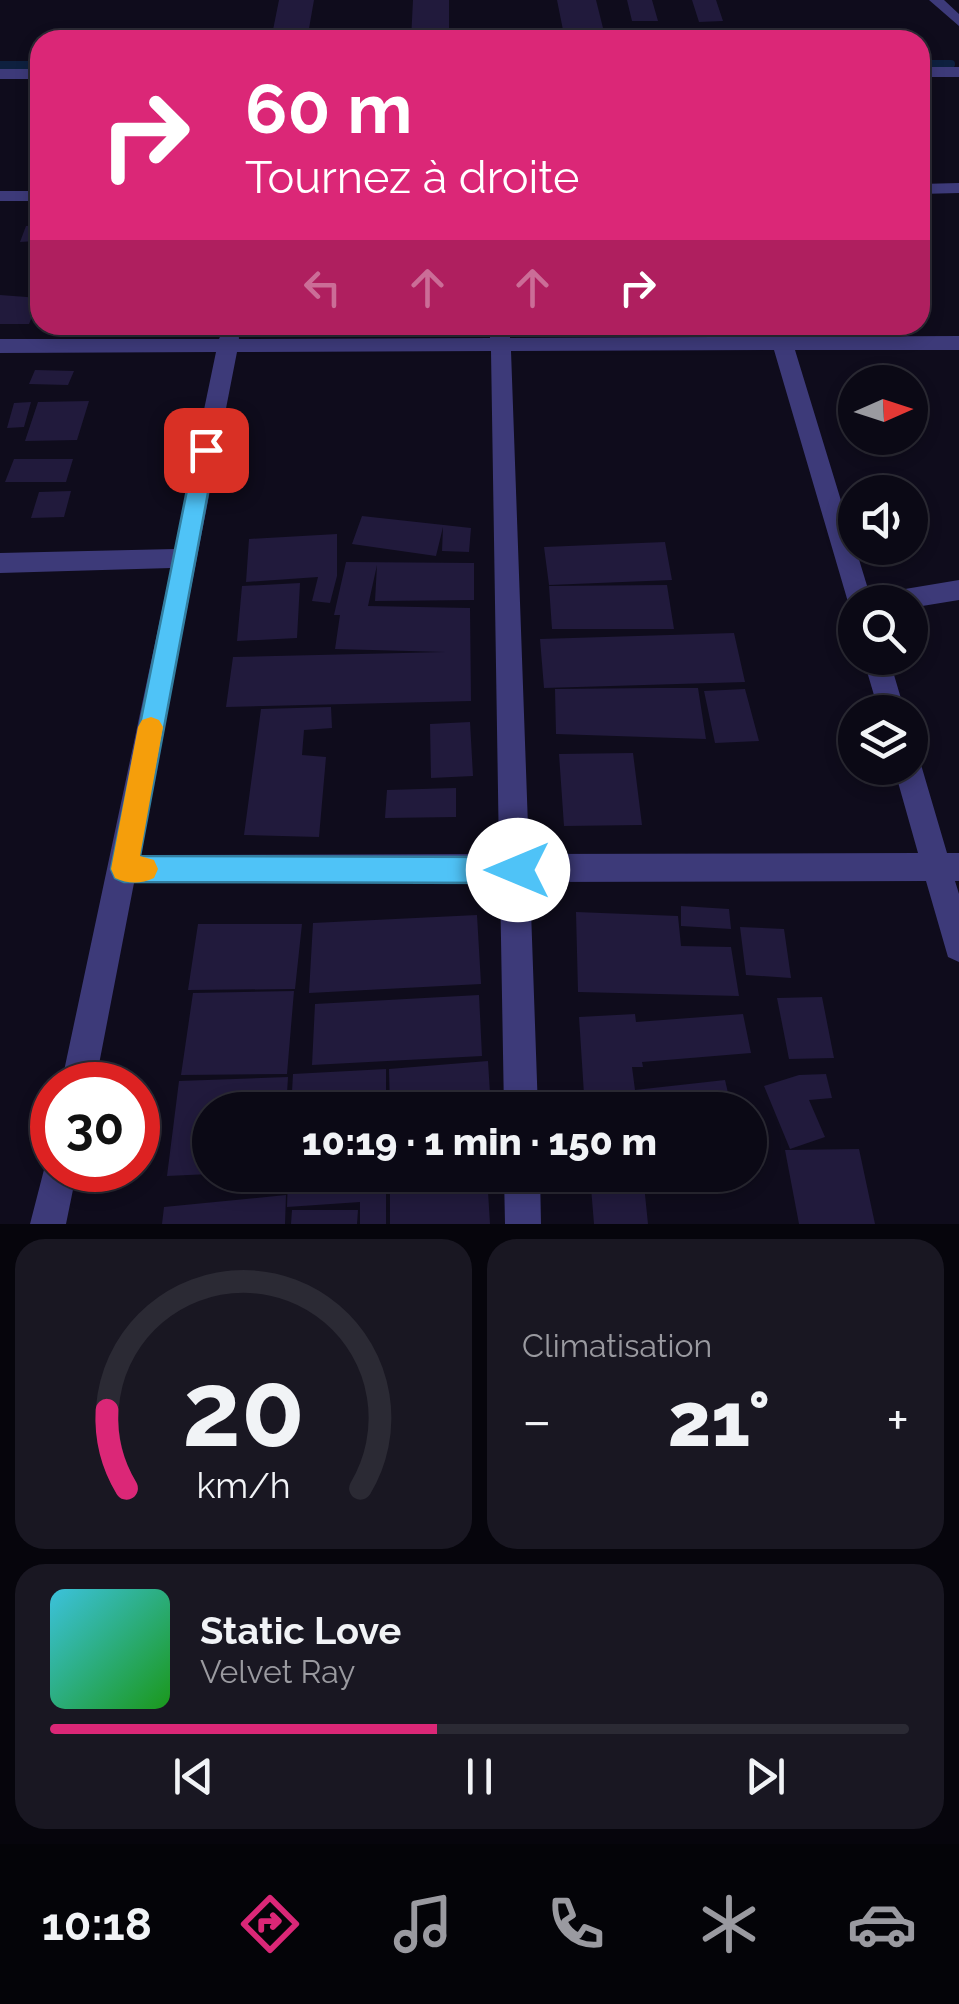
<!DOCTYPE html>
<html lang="fr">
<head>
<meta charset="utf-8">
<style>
  body { margin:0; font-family:Raleway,sans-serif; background:#191722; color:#f1f3f6; height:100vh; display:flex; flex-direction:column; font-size:38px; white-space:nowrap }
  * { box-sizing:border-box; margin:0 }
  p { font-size:32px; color:#9a9aa0 }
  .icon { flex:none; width:55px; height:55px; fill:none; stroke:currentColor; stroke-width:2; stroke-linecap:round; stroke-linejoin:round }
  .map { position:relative; height:1224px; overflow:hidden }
  .details { display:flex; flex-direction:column; gap:15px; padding:15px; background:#06050c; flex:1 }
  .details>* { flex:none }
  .banner { position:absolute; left:30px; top:30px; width:900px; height:305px; border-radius:30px; box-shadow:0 5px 15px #0003,0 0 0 2px #2b2a34; background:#db2777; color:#fff; overflow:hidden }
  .needle { width:65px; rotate:87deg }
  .buttons { position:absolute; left:838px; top:365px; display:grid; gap:20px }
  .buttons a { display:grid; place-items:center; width:90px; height:90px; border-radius:50%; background:#0b0915; box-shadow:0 5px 15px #0003,0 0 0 2px #2b2a34; font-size:50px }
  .speed { position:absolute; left:30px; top:1062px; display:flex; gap:20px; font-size:50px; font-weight:700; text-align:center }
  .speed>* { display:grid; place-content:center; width:130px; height:130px; border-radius:50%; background:#0b0915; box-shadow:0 5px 15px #0003,0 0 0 2px #2b2a34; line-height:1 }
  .speed .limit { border:15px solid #d22; background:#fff; color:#111 }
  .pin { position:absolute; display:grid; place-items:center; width:85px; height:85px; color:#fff; margin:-42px; border-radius:20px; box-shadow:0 5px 15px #0006 }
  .me { position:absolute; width:110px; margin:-55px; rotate:270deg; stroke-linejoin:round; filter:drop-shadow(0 0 8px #0008) }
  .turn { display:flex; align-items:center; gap:35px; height:210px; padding:0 50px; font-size:45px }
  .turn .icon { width:130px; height:130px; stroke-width:2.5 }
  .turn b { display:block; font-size:70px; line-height:85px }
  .lanes { display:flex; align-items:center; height:95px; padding:0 50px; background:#0003; justify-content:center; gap:50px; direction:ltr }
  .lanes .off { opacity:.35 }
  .big { font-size:75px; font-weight:800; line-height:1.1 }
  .details .card { flex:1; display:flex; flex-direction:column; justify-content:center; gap:15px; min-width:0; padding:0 35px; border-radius:30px; background:#191722 }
  .details .dial { align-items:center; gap:0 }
  .dial svg { height:260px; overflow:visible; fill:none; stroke:#2b2a34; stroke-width:7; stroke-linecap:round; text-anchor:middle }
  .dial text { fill:#f1f3f6; stroke:none }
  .song { display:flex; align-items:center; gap:30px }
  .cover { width:120px; height:120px; border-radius:15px; background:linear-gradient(135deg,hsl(190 70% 55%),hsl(120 70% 35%)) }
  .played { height:10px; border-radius:5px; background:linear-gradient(90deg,#db2777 45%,#2b2a34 45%) }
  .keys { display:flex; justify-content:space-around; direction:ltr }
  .heat { display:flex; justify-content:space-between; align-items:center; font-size:55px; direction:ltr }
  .details .tiles { flex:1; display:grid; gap:15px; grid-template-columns:1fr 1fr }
  .card:last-child { grid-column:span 2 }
  .trip { position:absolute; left:192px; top:1092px; width:575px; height:100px; border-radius:50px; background:#0b0915; box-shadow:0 5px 15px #0003,0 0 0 2px #2b2a34; font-weight:800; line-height:100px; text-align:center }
  .dock { display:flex; height:160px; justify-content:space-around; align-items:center; background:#040408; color:#9a9aa0 }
  .dock .icon { width:70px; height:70px }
  .dock .active { color:#db2777 }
  .dock b { font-size:45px; color:#f1f3f6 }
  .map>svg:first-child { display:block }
</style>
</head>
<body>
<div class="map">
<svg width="959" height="1224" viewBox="0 0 959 1224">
  <rect width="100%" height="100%" fill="#0f0c1c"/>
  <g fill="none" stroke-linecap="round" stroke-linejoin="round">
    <path stroke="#0e203f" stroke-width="8" d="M920,64h31
      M0,65h40"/>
  </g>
  <path fill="#211a3c" d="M279,0h35l-7,40h-36z
    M413,0h36v40h-38z
    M557,0h39l10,40h-41z
    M627,0h25l6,21h-26z
    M692,0h24l7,21 -24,1z
    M40,225l-4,16 -16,1 6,-16z
    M0,295l40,3 -11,26h-29z
    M35,370l39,1 -6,14 -39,-1z
    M89,401l-12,39 -52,1 13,-39z
    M31,402l-7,25 -17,1 7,-25z
    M14,459h59l-7,23h-61z
    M71,491l-7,26 -33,1 8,-26z
    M362,516l109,12 -2,24 -27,-1 1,-24 -7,29 -84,-12z
    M337,534v42l-7,27 -18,-2 6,-24 -72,5 3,-43z
    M665,542l7,38 -123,5 -5,-38z
    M346,562l128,1v37l-99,1 2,-36 -9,41 102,2 1,93 -245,6 7,-50 212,-5 -110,-3 5,-34h-6z
    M300,583l-3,55 -60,3 5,-55z
    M667,585l7,44h-122l-3,-43z
    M734,633l11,49 -201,6 -4,-49z
    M656,688h42l8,51 -150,-5 -1,-45z
    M745,689l14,52 -44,2 -11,-52z
    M331,707l1,21 -28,2 -2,25 24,2 -7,80 -75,-2 17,-126z
    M470,722l3,54 -42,2 -1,-54z
    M633,753l9,72 -78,1 -5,-72z
    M456,788v29l-71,1 2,-28z
    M681,906l48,3 2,20 -50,-3z
    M576,912l102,4 3,30 50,1 8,49 -161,-4z
    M477,915l4,69 -172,9 4,-70z
    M198,924h104l-7,65 -107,1z
    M740,927l44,2 7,49 -45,-3z
    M294,991l-7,83 -106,1 12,-82z
    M479,995l3,61 -170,9 3,-61z
    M822,997l12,61 -45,1 -12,-61z
    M635,1014l1,8 107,-8 8,39 -109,9 1,5h-11l3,23 90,-10 7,30h-147l-6,-93z
    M488,1061l3,49h-101l-1,-41z
    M386,1069v41h-95l2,-36z
    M826,1074l6,24 -23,2 16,37 -35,12 -26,-63 35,-11z
    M288,1077l-2,33h-76v64l-43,2 12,-95z
    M859,1149l16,75h-76l-14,-74z
    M288,1175h98v49h-26v-22l-73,5z
    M390,1175h97l3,49h-100z
    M590,1175h53l5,49h-54z
    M286,1195l-1,29h-123l2,-17z
    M292,1210h66l-1,14h-66z"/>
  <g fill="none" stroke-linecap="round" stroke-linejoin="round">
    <path fill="#3d3a79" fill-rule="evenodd" d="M929,0h15l15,14v12z
      M920,67h39v10h-39z
      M0,69h40v10h-40z
      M959,183v10l-39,1v-10z
      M0,191h40v10h-40z
      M225,325h13l1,14 251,-1v-13h20v13l449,-2v14h-164l77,252h-17v8l-7,-8 -74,-252 -263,1 18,503 389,-1 -24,-85h16v-12l8,3 4,9 25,85h12v28h-4l4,13v68l-11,-5 -22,-76 -396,1 8,228h-34l-4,-228 -366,1 -39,202h-34l110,-517 -171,5v-20l175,-4 41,-197 -216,1v-14h219zM491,351l8,503 -360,1 98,-503z
      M959,580v20l-49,8v-6h-35l3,-7 9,-3z
      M863,658h26l16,54h-26z
      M52,1155v15h25l-11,54h-36l17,-66z
      M504,1175h36l1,49h-36z"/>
  </g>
  <path fill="#4fc3f7" stroke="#337fa1" stroke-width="2.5" d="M206,443l10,7 -76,406 378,1 9,4 4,9 -4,10 -9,3 -394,-1 -9,-4 -4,-9 84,-419z"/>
  <path fill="#f59e0b" d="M151,717l8,3 4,7 -23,129 14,4 4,9 -4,9c-13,6 -26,6 -39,0l-4,-9 27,-142 4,-7z"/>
</svg>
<div class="buttons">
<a><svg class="needle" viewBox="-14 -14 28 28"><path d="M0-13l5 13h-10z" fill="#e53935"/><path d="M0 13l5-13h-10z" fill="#9a9aa0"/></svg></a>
<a><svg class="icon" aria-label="sound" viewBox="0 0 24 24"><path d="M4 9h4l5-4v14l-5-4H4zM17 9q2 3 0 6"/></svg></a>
<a><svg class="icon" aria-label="search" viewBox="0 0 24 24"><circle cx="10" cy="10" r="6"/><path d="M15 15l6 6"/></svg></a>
<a><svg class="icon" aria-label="layers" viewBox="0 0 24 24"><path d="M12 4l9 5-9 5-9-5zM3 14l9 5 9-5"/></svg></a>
</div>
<div class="speed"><div class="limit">30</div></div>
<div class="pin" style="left:206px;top:450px;background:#d93025"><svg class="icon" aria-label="arrive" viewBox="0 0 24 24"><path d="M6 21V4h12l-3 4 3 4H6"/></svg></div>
<svg class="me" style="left:518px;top:870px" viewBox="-20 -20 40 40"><circle r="19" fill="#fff"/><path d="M0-13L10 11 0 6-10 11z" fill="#4fc3f7"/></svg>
<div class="trip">10:19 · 1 min · 150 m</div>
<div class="banner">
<div class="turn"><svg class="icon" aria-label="right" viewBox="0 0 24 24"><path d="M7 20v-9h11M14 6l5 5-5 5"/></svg><div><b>60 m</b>Tournez à droite</div></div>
<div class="lanes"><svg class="icon off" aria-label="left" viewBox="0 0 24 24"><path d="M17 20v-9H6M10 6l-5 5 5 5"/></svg><svg class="icon off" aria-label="ahead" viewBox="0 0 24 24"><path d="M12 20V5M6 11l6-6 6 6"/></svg><svg class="icon off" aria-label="ahead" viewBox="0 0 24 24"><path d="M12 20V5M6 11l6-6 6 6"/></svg><svg class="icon" aria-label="right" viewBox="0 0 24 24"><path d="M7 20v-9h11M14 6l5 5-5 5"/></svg></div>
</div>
</div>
<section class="details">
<div class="tiles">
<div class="card dial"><svg viewBox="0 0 100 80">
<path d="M14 69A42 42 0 1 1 86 69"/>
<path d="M14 69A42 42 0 0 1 8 45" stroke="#db2777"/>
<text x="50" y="56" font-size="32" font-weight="700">20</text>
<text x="50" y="72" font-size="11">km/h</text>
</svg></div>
<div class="card"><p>Climatisation</p>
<div class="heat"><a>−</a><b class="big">21°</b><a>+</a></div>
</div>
<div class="card">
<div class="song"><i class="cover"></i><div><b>Static Love</b><p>Velvet Ray</p></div></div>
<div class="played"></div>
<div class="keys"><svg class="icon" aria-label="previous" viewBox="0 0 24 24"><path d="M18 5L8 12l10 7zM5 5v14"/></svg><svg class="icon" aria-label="pause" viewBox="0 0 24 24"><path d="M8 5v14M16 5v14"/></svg><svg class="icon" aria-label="next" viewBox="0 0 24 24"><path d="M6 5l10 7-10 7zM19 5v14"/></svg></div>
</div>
</div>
</section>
<nav class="dock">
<b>10:18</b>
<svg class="icon active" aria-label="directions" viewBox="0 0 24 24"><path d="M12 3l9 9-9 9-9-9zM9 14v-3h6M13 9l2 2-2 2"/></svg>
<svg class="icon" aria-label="music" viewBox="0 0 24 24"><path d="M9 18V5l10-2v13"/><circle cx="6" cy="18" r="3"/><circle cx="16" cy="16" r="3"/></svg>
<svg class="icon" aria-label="phone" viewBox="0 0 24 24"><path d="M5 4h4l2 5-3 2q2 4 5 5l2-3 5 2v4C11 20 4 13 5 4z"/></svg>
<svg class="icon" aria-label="climate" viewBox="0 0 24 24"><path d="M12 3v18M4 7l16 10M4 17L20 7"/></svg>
<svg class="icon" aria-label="car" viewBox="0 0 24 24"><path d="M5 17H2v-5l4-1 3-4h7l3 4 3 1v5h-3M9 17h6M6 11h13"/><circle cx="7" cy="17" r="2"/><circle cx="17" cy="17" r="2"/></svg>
</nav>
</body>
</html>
